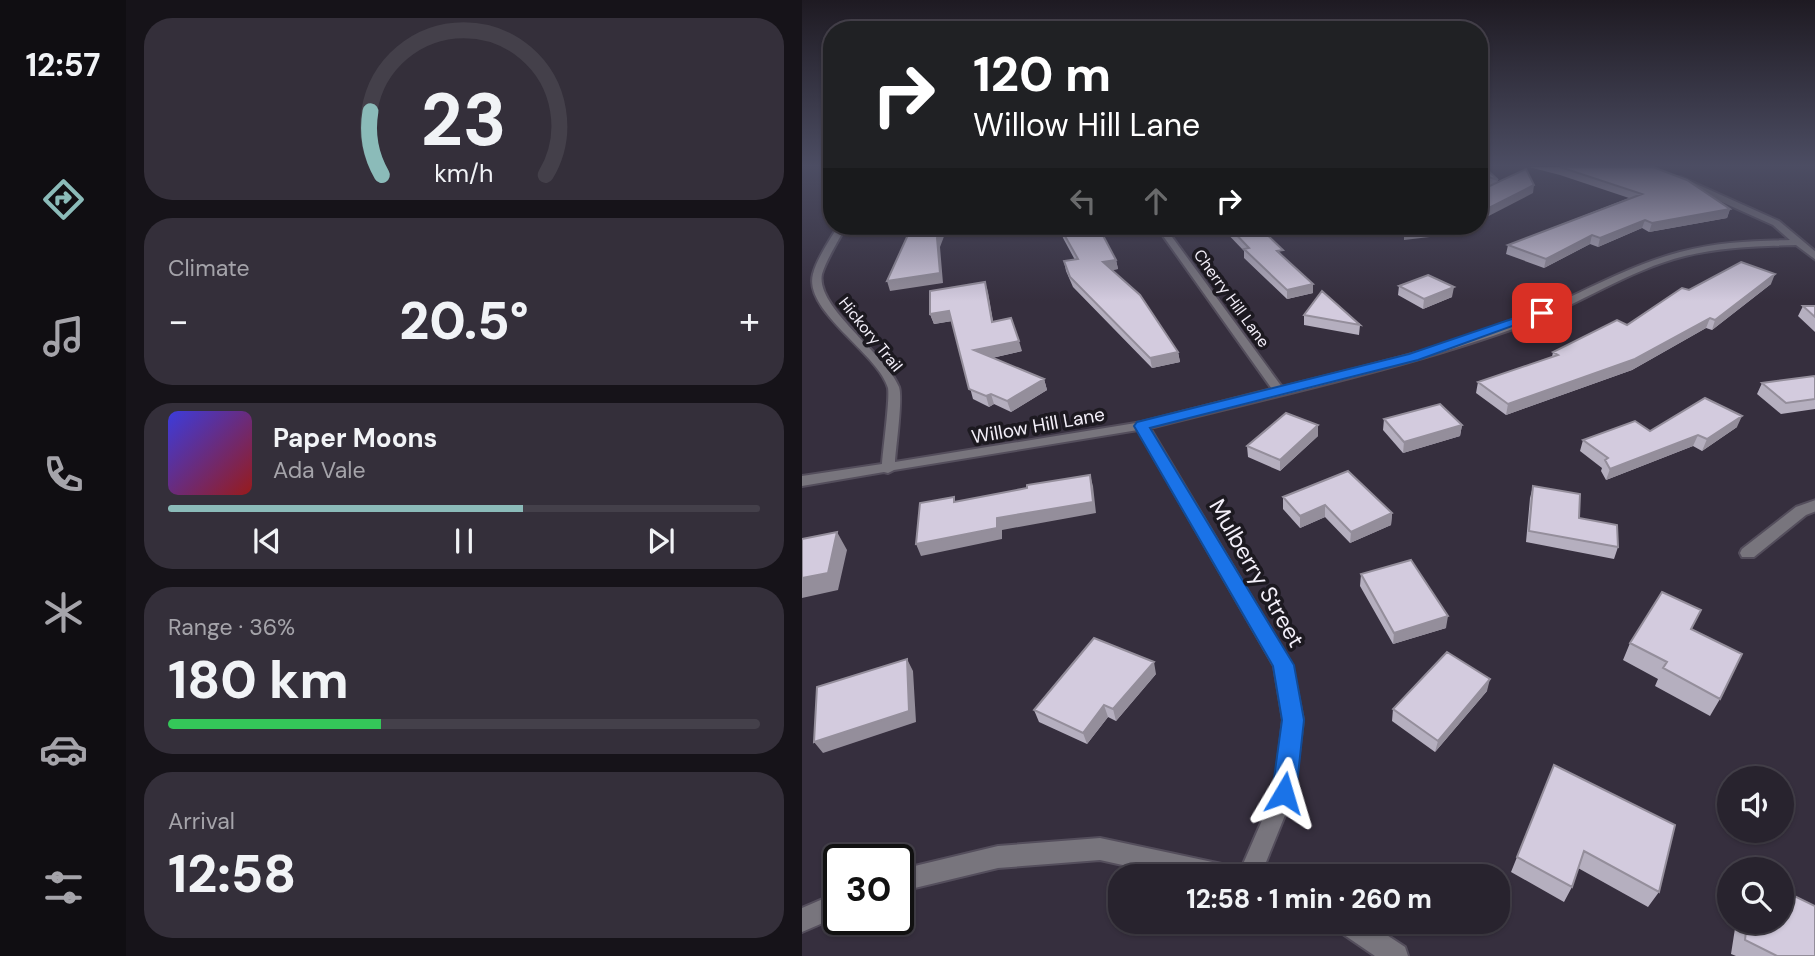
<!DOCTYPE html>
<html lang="en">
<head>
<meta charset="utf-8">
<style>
  body { margin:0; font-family:"DM Sans",sans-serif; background:#342f3a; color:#f1f3f6; height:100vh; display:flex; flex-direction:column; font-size:26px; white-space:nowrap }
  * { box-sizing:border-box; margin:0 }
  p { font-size:23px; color:#a5a4aa }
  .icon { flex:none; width:38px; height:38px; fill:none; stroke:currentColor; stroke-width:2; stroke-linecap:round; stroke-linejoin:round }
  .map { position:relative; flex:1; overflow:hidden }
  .panel { display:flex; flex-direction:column; gap:18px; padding:18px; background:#161319; width:676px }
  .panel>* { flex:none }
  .hud { position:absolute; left:21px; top:21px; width:665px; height:214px; border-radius:28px; box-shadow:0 2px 5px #0004,0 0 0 2px #44404a; background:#202124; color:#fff; overflow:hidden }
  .controls { position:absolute; left:915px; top:766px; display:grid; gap:14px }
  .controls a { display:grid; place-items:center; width:77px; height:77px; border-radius:50%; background:#28232e; box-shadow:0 2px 5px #0004,0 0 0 2px #44404a; font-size:35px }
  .speed { position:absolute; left:21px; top:844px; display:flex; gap:14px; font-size:35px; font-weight:700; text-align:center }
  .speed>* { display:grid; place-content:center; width:91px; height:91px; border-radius:50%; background:#28232e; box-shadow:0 2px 5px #0004,0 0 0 2px #44404a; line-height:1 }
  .speed .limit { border:4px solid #111; border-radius:10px; background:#fff; color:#111 }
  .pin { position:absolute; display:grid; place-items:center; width:60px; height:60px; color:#fff; margin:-30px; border-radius:14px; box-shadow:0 4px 10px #0006 }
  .me { position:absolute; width:77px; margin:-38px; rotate:7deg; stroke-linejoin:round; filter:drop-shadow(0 0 5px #0008) }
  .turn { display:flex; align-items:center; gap:24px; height:147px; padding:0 35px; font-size:32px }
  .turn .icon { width:91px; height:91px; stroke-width:2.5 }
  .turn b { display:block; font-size:49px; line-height:60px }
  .lanes { display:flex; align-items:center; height:66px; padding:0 35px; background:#0003; justify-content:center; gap:35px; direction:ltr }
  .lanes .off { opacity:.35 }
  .big { font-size:52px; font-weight:800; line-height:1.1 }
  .panel .tile { flex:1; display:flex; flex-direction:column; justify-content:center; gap:10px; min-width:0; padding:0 24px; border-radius:28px; background:#342f3a }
  .panel .dial { align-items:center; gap:0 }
  .dial svg { height:182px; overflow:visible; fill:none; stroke:#44404a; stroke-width:7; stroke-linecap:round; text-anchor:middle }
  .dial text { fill:#f1f3f6; stroke:none }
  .song { display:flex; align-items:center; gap:21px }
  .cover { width:84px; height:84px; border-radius:10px; background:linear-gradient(135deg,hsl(240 70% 55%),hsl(0 70% 35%)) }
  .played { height:7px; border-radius:4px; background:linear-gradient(90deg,#8bbbb9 60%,#44404a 60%) }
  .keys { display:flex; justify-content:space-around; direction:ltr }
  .heat { display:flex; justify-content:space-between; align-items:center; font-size:38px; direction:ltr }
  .charge { height:10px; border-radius:5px; background:linear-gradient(90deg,#34c759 36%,#44404a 0) }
  .trip { position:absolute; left:306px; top:864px; width:402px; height:70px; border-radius:28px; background:#28232e; box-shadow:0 2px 5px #0004,0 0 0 2px #44404a; font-weight:800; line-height:70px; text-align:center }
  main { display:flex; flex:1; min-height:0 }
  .dock { display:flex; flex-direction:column; width:126px; justify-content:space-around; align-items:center; background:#100e12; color:#a5a4aa }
  .dock .icon { width:49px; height:49px }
  .dock .selected { color:#8bbbb9 }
  .dock b { font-size:32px; color:#f1f3f6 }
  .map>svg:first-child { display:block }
</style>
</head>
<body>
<main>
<nav class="dock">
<b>12:57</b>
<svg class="icon selected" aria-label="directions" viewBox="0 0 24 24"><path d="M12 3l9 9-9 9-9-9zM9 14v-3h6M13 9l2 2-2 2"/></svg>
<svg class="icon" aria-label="music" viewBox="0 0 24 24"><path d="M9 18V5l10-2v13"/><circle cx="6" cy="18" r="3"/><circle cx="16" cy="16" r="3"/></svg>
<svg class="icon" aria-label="phone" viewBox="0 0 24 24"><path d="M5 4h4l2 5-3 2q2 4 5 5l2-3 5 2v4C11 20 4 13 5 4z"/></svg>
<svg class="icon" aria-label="climate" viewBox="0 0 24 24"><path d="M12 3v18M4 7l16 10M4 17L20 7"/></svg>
<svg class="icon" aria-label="car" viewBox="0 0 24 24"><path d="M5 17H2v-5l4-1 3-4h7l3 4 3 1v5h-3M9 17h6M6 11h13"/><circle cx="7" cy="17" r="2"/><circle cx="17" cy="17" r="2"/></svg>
<svg class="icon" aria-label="filters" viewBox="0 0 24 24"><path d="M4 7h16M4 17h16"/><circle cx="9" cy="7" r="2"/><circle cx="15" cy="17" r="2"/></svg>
</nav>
<section class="panel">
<div class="tile dial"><svg viewBox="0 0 100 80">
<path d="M14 69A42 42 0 1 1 86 69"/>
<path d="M14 69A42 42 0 0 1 9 41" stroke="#8bbbb9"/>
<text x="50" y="56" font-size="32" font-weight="700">23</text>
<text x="50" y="72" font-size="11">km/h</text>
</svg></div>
<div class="tile"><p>Climate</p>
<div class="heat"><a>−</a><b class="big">20.5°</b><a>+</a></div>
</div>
<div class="tile">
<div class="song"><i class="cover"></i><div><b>Paper Moons</b><p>Ada Vale</p></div></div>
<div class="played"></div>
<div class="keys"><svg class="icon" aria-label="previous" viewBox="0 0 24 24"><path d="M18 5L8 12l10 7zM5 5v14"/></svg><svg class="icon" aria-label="pause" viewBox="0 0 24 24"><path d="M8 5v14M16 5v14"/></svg><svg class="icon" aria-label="next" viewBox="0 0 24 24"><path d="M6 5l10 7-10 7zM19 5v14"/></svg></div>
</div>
<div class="tile"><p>Range · 36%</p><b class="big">180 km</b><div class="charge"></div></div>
<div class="tile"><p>Arrival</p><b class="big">12:58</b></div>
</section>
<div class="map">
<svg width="1014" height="956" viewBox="0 0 1014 956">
  <rect width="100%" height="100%" fill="#362f3e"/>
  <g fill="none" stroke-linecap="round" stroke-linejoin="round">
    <defs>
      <path id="street" d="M873,177h6l98,44 37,31v8l-20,-15c-37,1 -74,2 -111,11 -57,14 -106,49 -161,69 -121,44 -249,71 -374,103l142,237 11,55 -9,73 -34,84h-83l-77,-17 -102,8 -100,24v-22l100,-24 102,-8 131,28 9,5 34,-78 9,-73 -9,-54 -136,-236 -244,40 -6,3 -4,-1 -82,14v-10l80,-12c1,-15 8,-65 6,-76 -9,-34 -85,-77 -75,-114 4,-16 17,-34 25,-48h8c-7,14 -20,34 -24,48 -7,33 64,80 77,113 4,11 -3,59 -4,75l247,-40 130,-33 -116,-163h8l118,161c79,-20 160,-38 236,-67 54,-21 105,-53 162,-68 36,-10 73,-11 110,-12l-17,-15 -98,-44z
        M1014,500v11l-10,4 -52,42h-12l-2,-4 2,-4 54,-42z
        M37,892v24l-37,16v-24z
        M531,922h34l38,25 3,9h-33l-38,-26z"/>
    </defs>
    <use href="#street" stroke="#544e5c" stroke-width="4"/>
    <use href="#street" fill="#78757d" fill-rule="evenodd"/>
  </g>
  <path fill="#b5afbf" d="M677,167l19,13 -1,3 36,10 -43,-7 -11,-3z
    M727,167h124l77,42 -3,9 -78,14 -7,-4 -44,19 -8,-3 -46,24 -38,-14 2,-9 121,-47 -69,-23z
    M260,226h36l18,34 2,9 -6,1 66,82 2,10 -28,6 -79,-81 -7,-16 -2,-10 11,-1 -12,-22 -2,-9h3z
    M418,226h41v3l52,64 -26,6 -43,-41v-7z
    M532,226h44l1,1v9l-43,-9z
    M183,282l8,40 29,29 -30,7 52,21 3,11 -36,22 -17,-8 -5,3 -16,-8 -21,-78 -18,3 -4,-10z
    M969,284l-59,46 -6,-2 -74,42 -126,45 -30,-22 2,-11 74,-25 1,-5 74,-27 62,-35z
    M597,286l53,11 -29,12 -25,-14z
    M1001,306h12v26l-17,-16z
    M502,315l56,10 -1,10 -55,-10z
    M1013,378v31l-34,5 -24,-20 5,-11z
    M582,419l78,6 -2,11 -57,17 -20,-23z
    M935,427l-35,24 -9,-5 -87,34 -5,-9 1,-3 -22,-17 3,-11 67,-9z
    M516,436l-38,35 -32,-14 -1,-11z
    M731,486l46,32 39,29 -4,12 -88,-17 4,-44z
    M481,497l109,16 -1,12 -41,18 -25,-26 -25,11 -17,-19z
    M559,574l85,54 -53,16 -33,-58z
    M889,629l29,70 -10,17 -55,-30 3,-7 -35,-19 7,-17z
    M354,674l-40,47 -8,-4 -21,27 -48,-22 -5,-12z
    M685,691l-52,61 -43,-31 1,-12z
    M752,765l105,127 -11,15 -70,-39 -6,19 -8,15 -53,-30z
    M934,922h46l33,34h-79l-5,-2z"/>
  <path fill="#948e9b" d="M732,185l-1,8 -54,28v-8z
    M928,209l-3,9 -78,14 3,-9z
    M843,220l-3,8 -44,19 2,-9z
    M140,226h6l-8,21 3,36 -53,8 -3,-10 50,-43z
    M646,226h22l-15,8 -51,6v-9z
    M790,235l-2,9 -46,24 2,-9z
    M314,260l2,9 -13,2 -2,-9z
    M973,274l-4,10 -59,46 3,-10z
    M183,282l3,10 7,40 -3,-10z
    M511,284v9l-26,6v-9z
    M652,287l-2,10 -29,12 1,-10z
    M147,311l3,10 -18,3 -4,-10z
    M908,318l-4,10 -74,42 -126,45 2,-11z
    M217,341l3,10 -44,10 -4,-11z
    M376,352l2,10 -28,6 -2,-10z
    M242,379l3,11 -36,22 -4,-11z
    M189,394l3,10 -5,3 -3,-11z
    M940,416l-5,11 -35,24 5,-12z
    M516,425v11l-38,35v-11z
    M660,425l-2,11 -57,17 1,-11z
    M896,435l-5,11 -87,34 4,-11z
    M288,475l3,11 3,27 -94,17v9l-81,17 -5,-12 81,-26z
    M523,505v12l-25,11v-12z
    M590,513l-1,12 -41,18 1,-11z
    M35,532l10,18 -9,40 -36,8v-20z
    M646,616l-2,12 -53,16 1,-11z
    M105,659l6,12 3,51 -93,31 -9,-11z
    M352,662l2,12 -40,47 -3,-12z
    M688,679l-3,12 -52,61 3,-11z
    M302,705l4,12 -21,27 -4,-11z"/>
  <path fill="#d3cbde" stroke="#948e9b" stroke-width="2" d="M677,167h5l14,13 -19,-6z
    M758,167h93l34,13 43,29 -78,14 -7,-3 -45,18 -8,-3 -46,24 -38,-14 134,-51z
    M724,169l8,16 -55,28v-22z
    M110,226h30l-5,12 3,35 -53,8z
    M263,226h33l18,34 -13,2 37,33 38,57 -28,6 -80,-81 -6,-16 14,-2 -17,-30 5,-1z
    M426,226h30l25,24 -6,1 36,33 -26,6 -43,-41 5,-1z
    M605,226h41l-44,5 -1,-3z
    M939,262l34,12 -60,46 -5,-2 -75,41 -127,45 -30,-22 80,-27 -5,-3 64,-32 10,5 55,-37 7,2z
    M626,275l26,12 -30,12 -25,-13z
    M183,282l7,40 19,-4 8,23 -45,9 70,29 -37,22 -16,-7 -5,2 -17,-7 -20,-78 -19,3v-23z
    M520,291l38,34 -56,-10z
    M1001,306h12v11z
    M1012,376l1,2v21l-29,4 -24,-20z
    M903,398l37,18 -35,23 -9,-4 -88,34 -5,-9 3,-2 -25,-18 52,-19 15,10z
    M638,404l22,21 -58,17 -20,-23z
    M484,413l32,12 -38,35 -33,-14z
    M546,471l44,42 -41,19 -26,-27 -25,11 -17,-19z
    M288,475l3,27 -96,16v10l-81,16 4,-41 34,-6v5l73,-14v-3z
    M731,486l47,8 -1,24 38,7 1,22 -89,-16z
    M35,532l-9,41 -26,5v-39z
    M609,560l37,56 -54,17 -33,-59z
    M860,592l39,18 -10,19 51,25 -22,45 -57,-31 4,-6 -37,-19z
    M292,638l60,24 -41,47 -9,-4 -21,28 -49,-23z
    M645,652l43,27 -52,62 -45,-32z
    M105,659l2,52 -95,31 3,-55z
    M752,765l121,60 -16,67 -75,-41 -12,36 -55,-30z
    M980,890l33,16v50h-38l-32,-16 2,-18h35z"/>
  <linearGradient id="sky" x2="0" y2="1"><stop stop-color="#1e1a22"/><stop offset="0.55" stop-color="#4c4d63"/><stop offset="1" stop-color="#4c4d63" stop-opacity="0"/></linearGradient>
  <rect width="1014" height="301" fill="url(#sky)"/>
  <path fill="#1a73e8" stroke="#114b97" stroke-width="2" d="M736,310l10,3 -130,47 -268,68 144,237 10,55 -8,73 -4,9 -8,3 -8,-3 -4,-9 10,-73 -9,-54 -139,-240 3,-4 272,-68z"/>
  <g text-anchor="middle" stroke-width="7" stroke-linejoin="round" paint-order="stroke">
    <g font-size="16" fill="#f3eff9" stroke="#1c1920">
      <text transform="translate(430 298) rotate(54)" y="6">Cherry Hill Lane</text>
      <text transform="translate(69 334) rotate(51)" y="6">Hickory Trail</text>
    </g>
    <g font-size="19" fill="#f3eff9" stroke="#1c1920">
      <text transform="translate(236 425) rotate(-10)" y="7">Willow Hill Lane</text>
    </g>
    <g font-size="23" fill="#f3eff9" stroke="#1c1920">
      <text transform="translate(455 573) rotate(60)" y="8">Mulberry Street</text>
    </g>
  </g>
</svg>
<div class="controls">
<a><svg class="icon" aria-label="sound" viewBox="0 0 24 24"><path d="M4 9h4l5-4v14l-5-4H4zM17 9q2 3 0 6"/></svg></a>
<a><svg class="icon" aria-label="search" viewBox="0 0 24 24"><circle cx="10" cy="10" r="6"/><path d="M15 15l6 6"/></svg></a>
</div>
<div class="speed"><div class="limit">30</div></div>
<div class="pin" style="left:740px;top:313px;background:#d93025"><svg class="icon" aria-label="arrive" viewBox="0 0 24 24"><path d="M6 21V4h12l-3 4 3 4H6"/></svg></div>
<svg class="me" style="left:482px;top:793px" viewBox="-20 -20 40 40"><path d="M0-17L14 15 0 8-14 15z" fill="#1a73e8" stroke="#fff" stroke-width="4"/></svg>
<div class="trip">12:58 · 1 min · 260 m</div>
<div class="hud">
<div class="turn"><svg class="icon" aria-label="right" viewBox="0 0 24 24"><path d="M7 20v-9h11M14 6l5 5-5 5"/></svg><div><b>120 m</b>Willow Hill Lane</div></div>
<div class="lanes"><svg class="icon off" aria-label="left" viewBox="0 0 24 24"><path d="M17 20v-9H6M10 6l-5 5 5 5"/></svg><svg class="icon off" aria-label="ahead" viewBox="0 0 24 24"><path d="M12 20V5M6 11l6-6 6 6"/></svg><svg class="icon" aria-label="right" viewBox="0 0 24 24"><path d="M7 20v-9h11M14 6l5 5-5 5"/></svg></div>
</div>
</div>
</main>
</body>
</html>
